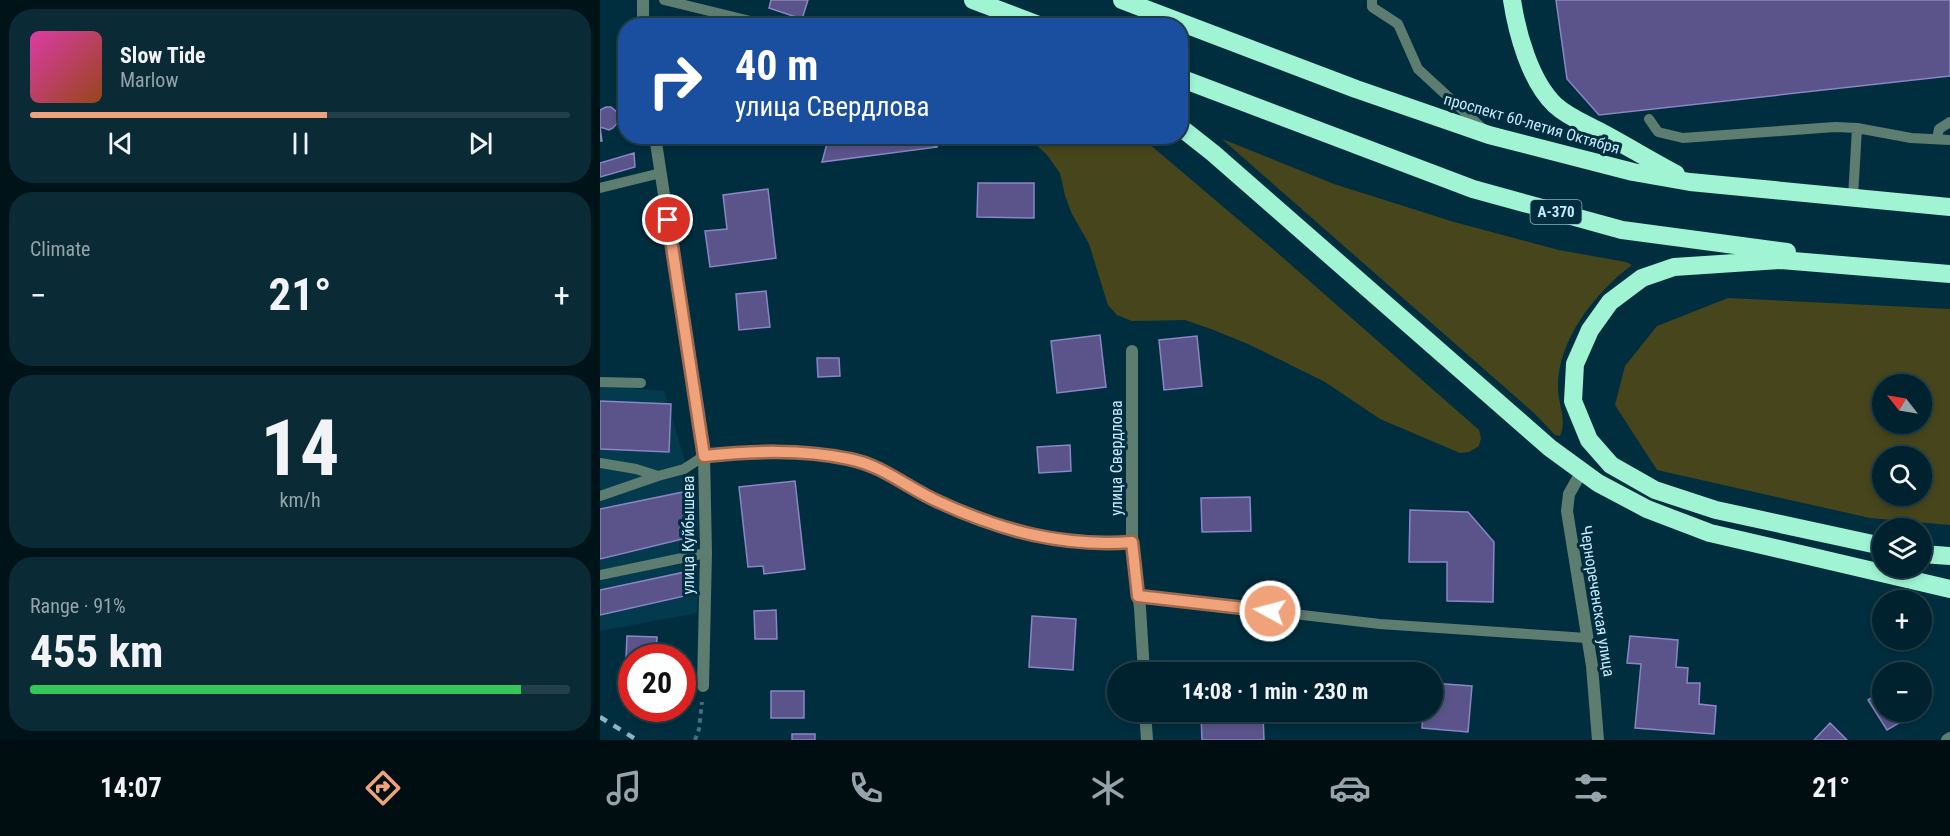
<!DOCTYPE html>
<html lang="en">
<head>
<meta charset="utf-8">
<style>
  body { margin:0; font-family:"Roboto Condensed",sans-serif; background:#0a2a36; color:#f1f3f6; height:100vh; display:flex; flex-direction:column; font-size:22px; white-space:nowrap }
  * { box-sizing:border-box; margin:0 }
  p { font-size:20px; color:#95a4aa }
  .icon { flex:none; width:33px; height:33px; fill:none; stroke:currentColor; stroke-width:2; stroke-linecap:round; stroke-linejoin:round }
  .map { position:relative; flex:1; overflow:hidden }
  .details { display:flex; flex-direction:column; gap:9px; padding:9px; background:#001319; width:600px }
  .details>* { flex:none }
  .hud { position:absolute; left:18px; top:18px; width:570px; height:126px; border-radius:24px; box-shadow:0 3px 9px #0003,0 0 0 2px #223f4a; background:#1a4fa0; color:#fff; overflow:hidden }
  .needle { width:39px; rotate:301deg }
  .tools { position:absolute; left:1272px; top:374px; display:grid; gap:12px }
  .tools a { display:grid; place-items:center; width:60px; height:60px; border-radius:50%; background:#00222e; box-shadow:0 3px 9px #0003,0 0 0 2px #223f4a; font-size:30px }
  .speed { position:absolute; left:18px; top:644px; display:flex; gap:12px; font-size:30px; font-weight:700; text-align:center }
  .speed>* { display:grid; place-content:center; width:78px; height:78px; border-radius:50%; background:#00222e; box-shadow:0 3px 9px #0003,0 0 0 2px #223f4a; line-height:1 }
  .speed .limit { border:9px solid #d22; background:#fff; color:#111 }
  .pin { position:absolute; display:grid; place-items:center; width:51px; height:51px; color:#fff; margin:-26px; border:3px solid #fff; border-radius:50%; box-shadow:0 2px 6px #0007 }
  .me { position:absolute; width:66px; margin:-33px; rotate:277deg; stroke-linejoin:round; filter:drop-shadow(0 0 4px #0008) }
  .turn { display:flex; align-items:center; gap:21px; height:126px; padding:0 18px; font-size:27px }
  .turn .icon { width:78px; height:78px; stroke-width:2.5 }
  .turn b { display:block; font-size:42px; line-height:51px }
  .big { font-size:45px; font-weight:700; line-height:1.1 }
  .details .tile { flex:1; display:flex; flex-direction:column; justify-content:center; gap:9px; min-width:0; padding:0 21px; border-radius:24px; background:#0a2a36 }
  .details .dial { align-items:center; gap:0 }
  .dial b { font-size:78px; line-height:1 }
  .song { display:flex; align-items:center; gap:18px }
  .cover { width:72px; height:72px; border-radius:9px; background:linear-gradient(135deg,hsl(320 70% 55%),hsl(20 70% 35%)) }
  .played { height:6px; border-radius:3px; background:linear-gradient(90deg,#f0a27a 55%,#223f4a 55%) }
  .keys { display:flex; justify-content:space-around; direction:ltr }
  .heat { display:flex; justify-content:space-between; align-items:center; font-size:33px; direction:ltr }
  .charge { height:9px; border-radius:4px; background:linear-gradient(90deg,#34c759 91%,#223f4a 0) }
  .trip { position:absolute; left:507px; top:662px; width:336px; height:60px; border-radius:30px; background:#00222e; box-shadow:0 3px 9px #0003,0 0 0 2px #223f4a; font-weight:700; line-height:60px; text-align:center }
  .menu { display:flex; height:96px; justify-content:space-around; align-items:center; background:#000e12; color:#95a4aa }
  .menu .icon { width:42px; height:42px }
  .menu .current { color:#f0a27a }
  .menu b { font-size:27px; color:#f1f3f6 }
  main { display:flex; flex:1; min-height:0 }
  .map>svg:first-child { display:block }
</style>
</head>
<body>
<main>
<section class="details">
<div class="tile">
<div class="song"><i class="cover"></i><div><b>Slow Tide</b><p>Marlow</p></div></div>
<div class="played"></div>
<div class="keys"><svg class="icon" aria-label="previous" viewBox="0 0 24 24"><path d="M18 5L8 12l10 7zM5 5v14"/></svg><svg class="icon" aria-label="pause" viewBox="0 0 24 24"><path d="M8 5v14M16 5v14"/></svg><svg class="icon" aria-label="next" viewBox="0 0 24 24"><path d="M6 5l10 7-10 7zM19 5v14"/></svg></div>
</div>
<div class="tile"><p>Climate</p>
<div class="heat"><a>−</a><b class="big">21°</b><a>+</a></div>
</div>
<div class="tile dial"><b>14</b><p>km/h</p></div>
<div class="tile"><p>Range · 91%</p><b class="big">455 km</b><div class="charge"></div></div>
</section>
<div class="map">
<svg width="1350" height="740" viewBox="0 0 1350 740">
  <rect width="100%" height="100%" fill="#002e3e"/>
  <path fill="#043a4d" d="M0,385l64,6 34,113 -1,109 -97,18z"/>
  <path fill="#46451c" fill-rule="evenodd" d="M428,137h113l132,112 206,181 2,8 -2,8 -10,6 -9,1 -80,-34 -55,-37 -77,-38 -37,-15 -26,-9 -53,1 -15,-6 -9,-10 -19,-61 -17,-30 -7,-18 -5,-23 -13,-18z
    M622,139l112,45 120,38 105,28 67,12 6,3c-37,27 -76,77 -74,125 1,17 9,30 2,46l-5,-1 -21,-22z
    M1128,298l222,11v216l-80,-7 -213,-48 -42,-65 10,-39 32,-40zM1282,384h40v39h-40zM1282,456h40v39h-40z"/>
  <path fill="#5a548b" stroke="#8a85c4" stroke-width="1.5" d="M171,0h37l-6,19 -33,-11z
    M956,0h394v76l-351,39 -32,-36z
    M6,107h5l7,6 1,8 -6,7 -4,2 -9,-3 2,14h-2v-31z
    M229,136h79l29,11 -115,15z
    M308,136h33l-4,11z
    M34,153l1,14 -35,10v-14z
    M378,183h56v35l-57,-1z
    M168,189l8,69 -66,9 -5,-36 22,-2 -4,-34z
    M166,291l4,36 -31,3 -3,-36z
    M500,335l6,52 -49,6 -6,-52z
    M597,336l5,50 -38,4 -5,-50z
    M217,358h22l1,18 -22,1z
    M0,401l71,3 -2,48 -69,-3z
    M470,445l1,26 -32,2 -2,-26z
    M195,481l10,88 -41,5 -1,-8 -15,1 -9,-80z
    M88,491l7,45 -95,23v-50z
    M650,497l1,34 -49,1 -1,-34z
    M810,510l58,2 26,30 -1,60 -46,-1v-39h-38z
    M85,572l4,23 -89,20v-25z
    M176,610l1,29h-22l-1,-28z
    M432,616l44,3 -3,51 -44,-3z
    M27,636l30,1 -1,20 -30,1z
    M1030,636l48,4 -2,27 12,1 -1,15h13l-1,21 17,2 -2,28 -79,-6 6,-64 -14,-1z
    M82,671l9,1 -4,22 -5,-1z
    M832,683l40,3 -4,46 -46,-4 1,-17h9z
    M171,691h33v27h-33z
    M1282,691v20h26l3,5 -24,14 -19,-30z
    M663,714l1,26h-62l-1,-24z
    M1230,723l17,17h-33z
    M192,734h23v6h-23z"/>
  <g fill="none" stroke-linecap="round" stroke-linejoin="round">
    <path stroke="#436f7f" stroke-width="4" stroke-dasharray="4.5 4.5" stroke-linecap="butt" d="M95,740l4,-11 3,-27"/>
    <path stroke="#5d7d70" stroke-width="10" d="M64,0l107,26
      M772,0v7l26,17 20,45 64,59
      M1049,119l9,13 25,6 152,-11 22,1 54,10 39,2
      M1337,139l2,-10 11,-7
      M0,188l61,-15
      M1253,197l4,-69
      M0,382l41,1
      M0,463l36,6 22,7 26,-7 20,-13
      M0,496l58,-20
      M0,575l106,-22
      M538,596l242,28 207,14"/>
    <path stroke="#5d7d70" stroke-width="12" d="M43,0v26
      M55,136l49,320 2,97 -3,133
      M532,351v191l8,66 4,64
      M104,456c48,-5 97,-7 145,3 33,6 60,30 90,43 63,29 123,44 193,40
      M982,471l-13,23 -2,17 25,155 6,74
      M545,711l2,29
      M1347,740l3,-2"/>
    <path stroke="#a0f4d3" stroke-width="18" d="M373,0l68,26
      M522,0l234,89 133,46 144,37 57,10 260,25
      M912,0c5,33 18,81 43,105 13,12 29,18 44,26 26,14 51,29 77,43
      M580,78l293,111 149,41 165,22
      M580,127l33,26 337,295 48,35 49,26 63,24 240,56
      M1282,546l-166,-36 -61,-20 -44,-25 -22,-25 -16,-39 2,-37 15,-34 20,-28 32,-24 32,-11 107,-7 169,14
      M1322,554l28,2"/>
    <path stroke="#8bb3c4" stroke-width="4.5" stroke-dasharray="8 8" stroke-linecap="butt" d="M0,717l37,23"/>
  </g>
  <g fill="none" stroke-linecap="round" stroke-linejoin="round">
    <defs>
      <path id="route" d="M68,220l36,236c48,-5 97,-7 145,3 33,6 60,30 90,43 63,29 123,45 193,40l6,54 132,15"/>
    </defs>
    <use href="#route" stroke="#9c694f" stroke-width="15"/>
    <use href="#route" stroke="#f0a27a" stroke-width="10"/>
  </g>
  <g text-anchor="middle" stroke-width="6" stroke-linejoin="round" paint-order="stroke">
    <rect fill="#002e3e" stroke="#8ab2c4" stroke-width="1.5" x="930.5" y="200" width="51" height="24" rx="4.5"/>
    <g font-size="15" font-weight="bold" fill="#c5ebfd">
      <text x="956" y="217">А-370</text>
    </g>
    <g font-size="16" fill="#c5ebfd" stroke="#002e3e">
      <text transform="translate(932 123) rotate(16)" y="6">проспект 60-летия Октября</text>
      <text transform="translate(516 458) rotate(-90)" y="6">улица Свердлова</text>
      <text transform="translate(88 535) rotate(-90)" y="6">улица Куйбышева</text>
      <text transform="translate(998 601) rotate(81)" y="6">Чернореченская улица</text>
    </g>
  </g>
</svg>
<div class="tools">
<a><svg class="needle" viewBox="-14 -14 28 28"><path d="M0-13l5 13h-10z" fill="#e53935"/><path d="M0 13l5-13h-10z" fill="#95a4aa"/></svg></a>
<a><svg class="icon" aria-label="search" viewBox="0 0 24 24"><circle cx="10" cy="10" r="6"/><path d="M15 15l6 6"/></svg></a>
<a><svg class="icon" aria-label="layers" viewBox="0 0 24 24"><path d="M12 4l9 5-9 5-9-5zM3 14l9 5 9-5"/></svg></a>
<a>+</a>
<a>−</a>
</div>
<div class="speed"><div class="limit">20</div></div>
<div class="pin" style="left:68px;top:220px;background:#d93025"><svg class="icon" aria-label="arrive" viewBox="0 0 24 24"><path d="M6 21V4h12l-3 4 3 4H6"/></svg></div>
<svg class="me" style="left:670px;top:611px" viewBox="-20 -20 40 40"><circle r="17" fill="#f0a27a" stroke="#fff" stroke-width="3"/><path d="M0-11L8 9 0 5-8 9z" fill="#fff"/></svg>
<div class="trip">14:08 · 1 min · 230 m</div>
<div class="hud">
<div class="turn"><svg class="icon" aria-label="right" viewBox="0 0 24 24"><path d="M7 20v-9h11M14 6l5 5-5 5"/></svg><div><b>40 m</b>улица Свердлова</div></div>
</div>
</div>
</main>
<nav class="menu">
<b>14:07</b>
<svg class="icon current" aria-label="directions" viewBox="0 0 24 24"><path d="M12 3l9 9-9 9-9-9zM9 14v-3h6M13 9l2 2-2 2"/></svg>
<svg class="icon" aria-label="music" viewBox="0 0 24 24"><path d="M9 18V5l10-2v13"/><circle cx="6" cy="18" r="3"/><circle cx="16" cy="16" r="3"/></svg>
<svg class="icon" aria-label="phone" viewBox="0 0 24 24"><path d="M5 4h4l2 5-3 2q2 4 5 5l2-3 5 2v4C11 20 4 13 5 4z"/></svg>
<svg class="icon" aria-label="climate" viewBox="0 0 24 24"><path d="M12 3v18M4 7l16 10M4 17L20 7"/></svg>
<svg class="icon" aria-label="car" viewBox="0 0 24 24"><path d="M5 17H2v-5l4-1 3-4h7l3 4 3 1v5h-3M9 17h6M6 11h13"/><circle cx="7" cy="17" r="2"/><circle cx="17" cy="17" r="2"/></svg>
<svg class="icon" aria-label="filters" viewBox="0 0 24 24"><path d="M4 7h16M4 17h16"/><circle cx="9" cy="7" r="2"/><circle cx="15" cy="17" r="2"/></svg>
<b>21°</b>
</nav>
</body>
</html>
